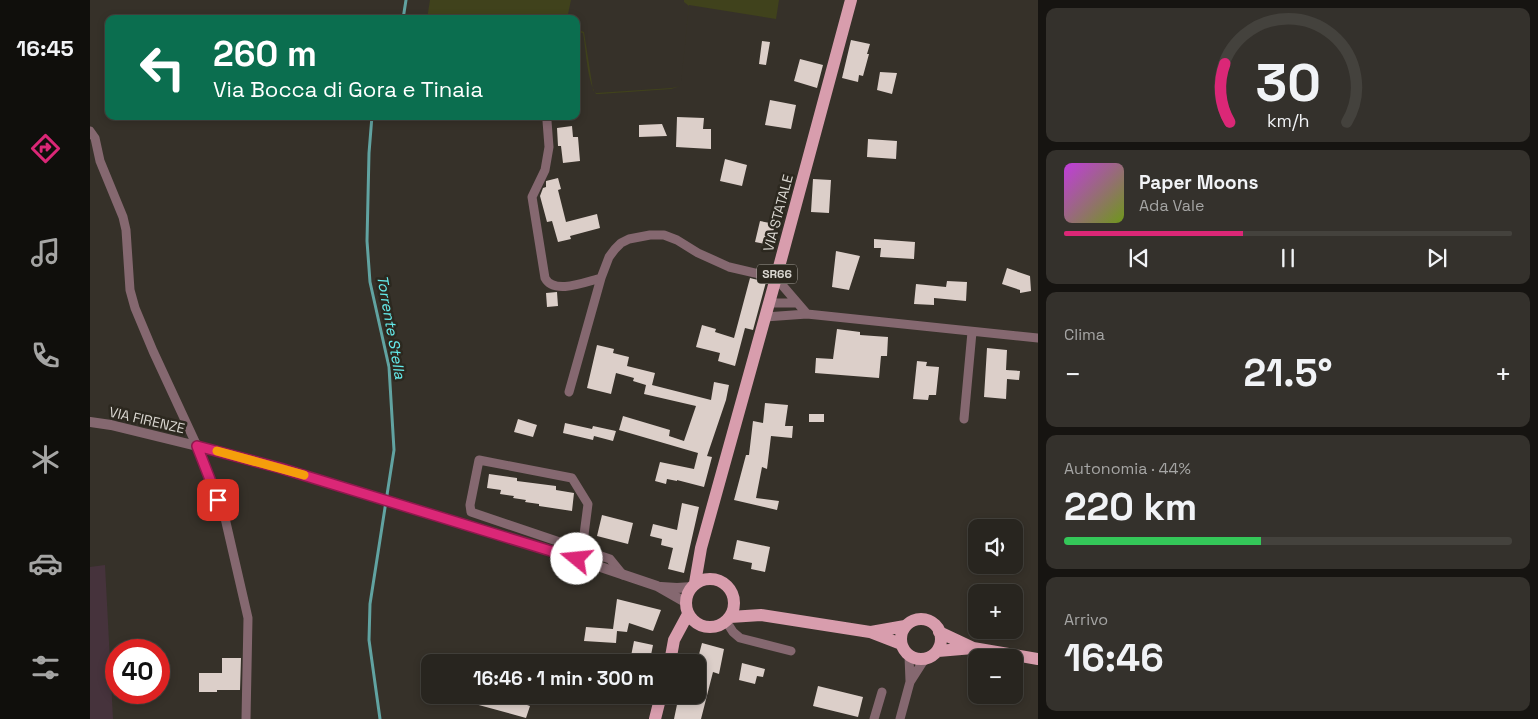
<!DOCTYPE html>
<html lang="it">
<head>
<meta charset="utf-8">
<style>
  body { margin:0; font-family:"Space Grotesk",sans-serif; background:#34312c; color:#f1f3f6; height:100vh; display:flex; flex-direction:column; font-size:19px; white-space:nowrap }
  * { box-sizing:border-box; margin:0 }
  p { font-size:16px; color:#a5a5a4 }
  .icon { flex:none; width:28px; height:28px; fill:none; stroke:currentColor; stroke-width:2; stroke-linecap:round; stroke-linejoin:round }
  .map { position:relative; flex:1; overflow:hidden }
  .side { display:flex; flex-direction:column; gap:8px; padding:8px; background:#161411; width:500px }
  .side>* { flex:none }
  .banner { position:absolute; left:15px; top:15px; width:475px; height:105px; border-radius:10px; box-shadow:0 2px 8px #0003,0 0 0 1px #44423d; background:#0b6e4f; color:#fff; overflow:hidden }
  .controls { position:absolute; left:878px; top:519px; display:grid; gap:10px }
  .controls a { display:grid; place-items:center; width:55px; height:55px; border-radius:10px; background:#28251f; box-shadow:0 2px 8px #0003,0 0 0 1px #44423d; font-size:25px }
  .speed { position:absolute; left:15px; top:639px; display:flex; gap:10px; font-size:25px; font-weight:700; text-align:center }
  .speed>* { display:grid; place-content:center; width:65px; height:65px; border-radius:50%; background:#28251f; box-shadow:0 2px 8px #0003,0 0 0 1px #44423d; line-height:1 }
  .speed .limit { border:8px solid #d22; background:#fff; color:#111 }
  .pin { position:absolute; display:grid; place-items:center; width:42px; height:42px; color:#fff; margin:-21px; border-radius:10px; box-shadow:0 2px 8px #0006 }
  .me { position:absolute; width:55px; margin:-28px; rotate:287deg; stroke-linejoin:round; filter:drop-shadow(0 0 4px #0008) }
  .turn { display:flex; align-items:center; gap:18px; height:105px; padding:0 25px; font-size:22px }
  .turn .icon { width:65px; height:65px; stroke-width:2.5 }
  .turn b { display:block; font-size:35px; line-height:42px }
  .big { font-size:38px; font-weight:700; line-height:1.1 }
  .side .widget { flex:1; display:flex; flex-direction:column; justify-content:center; gap:8px; min-width:0; padding:0 18px; border-radius:10px; background:#34312c }
  .side .dial { align-items:center; gap:0 }
  .dial svg { height:130px; overflow:visible; fill:none; stroke:#44423d; stroke-width:7; stroke-linecap:round; text-anchor:middle }
  .dial text { fill:#f1f3f6; stroke:none }
  .song { display:flex; align-items:center; gap:15px }
  .cover { width:60px; height:60px; border-radius:8px; background:linear-gradient(135deg,hsl(290 70% 55%),hsl(80 70% 35%)) }
  .played { height:5px; border-radius:2px; background:linear-gradient(90deg,#db2777 40%,#44423d 40%) }
  .keys { display:flex; justify-content:space-around; direction:ltr }
  .heat { display:flex; justify-content:space-between; align-items:center; font-size:28px; direction:ltr }
  .charge { height:8px; border-radius:4px; background:linear-gradient(90deg,#34c759 44%,#44423d 0) }
  .trip { position:absolute; left:331px; top:654px; width:285px; height:50px; border-radius:10px; background:#28251f; box-shadow:0 2px 8px #0003,0 0 0 1px #44423d; font-weight:700; line-height:50px; text-align:center }
  main { display:flex; flex:1; min-height:0 }
  .dock { display:flex; flex-direction:column; width:90px; justify-content:space-around; align-items:center; background:#100f0c; color:#a5a5a4 }
  .dock .icon { width:35px; height:35px }
  .dock .selected { color:#db2777 }
  .dock b { font-size:22px; color:#f1f3f6 }
  .map>svg:first-child { display:block }
</style>
</head>
<body>
<main>
<nav class="dock">
<b>16:45</b>
<svg class="icon selected" aria-label="directions" viewBox="0 0 24 24"><path d="M12 3l9 9-9 9-9-9zM9 14v-3h6M13 9l2 2-2 2"/></svg>
<svg class="icon" aria-label="music" viewBox="0 0 24 24"><path d="M9 18V5l10-2v13"/><circle cx="6" cy="18" r="3"/><circle cx="16" cy="16" r="3"/></svg>
<svg class="icon" aria-label="phone" viewBox="0 0 24 24"><path d="M5 4h4l2 5-3 2q2 4 5 5l2-3 5 2v4C11 20 4 13 5 4z"/></svg>
<svg class="icon" aria-label="climate" viewBox="0 0 24 24"><path d="M12 3v18M4 7l16 10M4 17L20 7"/></svg>
<svg class="icon" aria-label="car" viewBox="0 0 24 24"><path d="M5 17H2v-5l4-1 3-4h7l3 4 3 1v5h-3M9 17h6M6 11h13"/><circle cx="7" cy="17" r="2"/><circle cx="17" cy="17" r="2"/></svg>
<svg class="icon" aria-label="filters" viewBox="0 0 24 24"><path d="M4 7h16M4 17h16"/><circle cx="9" cy="7" r="2"/><circle cx="15" cy="17" r="2"/></svg>
</nav>
<div class="map">
<svg width="948" height="719" viewBox="0 0 948 719">
  <rect width="100%" height="100%" fill="#363129"/>
  <path fill="#46333c" d="M15,565l8,154h-23v-152z"/>
  <path fill="#40421c" d="M340,0h141l-4,19h-140z
    M594,0h95l-3,19 -87,-14 -8,78 -1,3 -9,3 -71,5h-4c-9,-13 -10,-45 -13,-61l-7,-1v-3l8,3 9,58 3,3 76,-5 8,-2 1,-3 8,-77 -5,-4z"/>
  <g fill="none" stroke-linecap="round" stroke-linejoin="round">
    <path stroke="#61a3a1" stroke-width="3" d="M313,19l3,-19
      M282,116l-3,37 -2,88 3,41 19,85 5,83 -24,154 -1,36 11,79"/>
  </g>
  <path fill="#dccfc9" d="M761,40l19,4 -3,10h2l-6,22 -4,-1 -1,7 -16,-4z
    M672,41l8,1 -4,23 -7,-1z
    M710,59l23,6 -6,23 -23,-7z
    M790,72l17,1 -5,21 -15,-4z
    M680,100l26,5 -5,24 -26,-4z
    M587,117l27,1 -1,11h8v20l-35,-2z
    M572,124l5,12 -28,1v-12z
    M482,126l1,11h5l2,24 -17,2 -2,-17h-3l-1,-18z
    M778,139l29,2 -1,18 -29,-2z
    M635,159l22,6 -5,21 -22,-5z
    M468,178l3,11 -3,1 8,32 31,-8 3,14 -30,8 1,3 -13,3 -6,-21 -5,1 -7,-26 3,-8 3,-1v-6z
    M723,179l18,1 -2,33 -18,-1z
    M670,221l15,3 -5,21 -15,-3z
    M784,239l41,3 -1,17 -34,-2 1,-9h-7z
    M746,251l24,5 -11,34 -17,-3z
    M917,268l23,8 1,15 -11,2v-3l-18,-6z
    M660,278l16,4 -13,48 -8,-2 -10,38 -17,-5 2,-8 -24,-6 6,-22 14,4 -1,3 19,6z
    M857,281l20,1 -1,19 -32,-3v7l-20,-1 2,-20 30,3z
    M467,292l1,14 -11,1 -1,-14z
    M747,329l23,3v3l28,2 -1,19h-6l-2,22 -64,-5 1,-15 17,1z
    M507,345l17,4 -1,4 16,4 -2,9 28,7 -3,12 59,15 3,-18 15,3 -3,15 -19,56 5,1 -8,30 -27,-7v1l-10,-2 -1,5 -11,-3 5,-19 34,7 4,-16 -79,-23 4,-14 47,14 -1,6 15,5 12,-35 -52,-12 2,-9 -13,-4 1,-3 -18,-5 -5,21 -24,-6z
    M897,348l20,2 -1,20 14,1 -1,9 -12,-1 -1,20 -22,-2z
    M827,361l10,1 -1,4 13,1 -3,28h-7l-1,5 -15,-1z
    M675,403l23,2 -3,21h8l-1,12 -21,-2 -4,33 -5,-2 -6,31 23,3 -2,9 -43,-10 12,-45h3l4,-34 10,2z
    M719,414h15v8h-15z
    M428,419l19,6 -4,12 -19,-5z
    M475,423l27,6 1,-3 23,5 -3,10 -19,-5 -1,4 -30,-7z
    M399,474l28,4v3l39,5v4l18,3 -2,18 -33,-5v-2l-14,-2 1,-2 -13,-2 1,-2 -14,-2 1,-4 -14,-2z
    M592,503l17,4 -15,66 -16,-4 5,-21 -12,-3 1,-6 -12,-3 3,-12 24,6z
    M512,515l31,8 -5,21 -31,-8z
    M647,540l33,7 -5,25 -14,-3 1,-6 -19,-4z
    M527,599l44,11 -8,21 -24,-8 -2,9 -10,-1 -1,12 -32,-2 2,-14 27,2z
    M544,641l19,4 -3,15 -19,-4z
    M612,643l22,6 -5,25 -6,-2 -12,47h-27l5,-24h19l-1,-33z
    M132,658h19l-1,32h-23v2h-18v-19h23z
    M652,663l23,6 -2,8 -6,-1 -2,8 -16,-4z
    M728,686l45,11 -5,20 -45,-11z
    M387,695h12l-1,2 29,8 1,-3 12,4 -4,12 -51,-14z"/>
  <g fill="none" stroke-linecap="round" stroke-linejoin="round">
    <path stroke="#856870" stroke-width="9" d="M457,121l2,26 -4,23 -13,27 13,81c9,17 40,4 56,0
      M0,131l5,7 5,23 23,56 3,13 4,60 5,18 18,43 44,95 28,72 23,100 -2,101
      M679,303h28
      M675,317l42,-3 231,24
      M479,392l32,-114 8,-21 6,-8 6,-6 8,-4 21,-4h14l13,5 21,13 31,14 47,11 31,36
      M874,419l8,-87
      M492,550l6,-46 -16,-26 -93,-18 -9,45 1,7 139,47 13,16
      M636,621l7,11 7,6 51,13
      M819,656l1,25
      M784,719l8,-27
      M810,719l10,-37 14,-22"/>
    <path stroke="#856870" stroke-width="10" d="M0,422l21,3 86,21 84,22 82,25 214,66 80,27 28,16
      M571,587l16,1 15,-1"/>
    <path stroke="#d89dad" stroke-width="12" d="M596 603a24 24 0 1 1 48 0a24 24 0 1 1-48 0Z
      M605,583l6,-35 75,-270 75,-278
      M640,617l31,-2 109,17 31,12
      M811 639a20 20 0 1 1 40 0a20 20 0 1 1-40 0Z
      M781,632l34,-6
      M849,632l34,16
      M848,651l35,-3 65,11
      M580,662l4,-22 14,-26
      M565,719l6,-24"/>
  </g>
  <g fill="none" stroke-linecap="round" stroke-linejoin="round">
    <defs>
      <path id="route" d="M128,500l-21,-54 83,22 297,91"/>
    </defs>
    <use href="#route" stroke="#8e194d" stroke-width="12"/>
    <use href="#route" stroke="#db2777" stroke-width="9"/>
    <path stroke="#f59e0b" stroke-width="9" d="M127,451l87,24"/>
  </g>
  <g text-anchor="middle" stroke-width="5" stroke-linejoin="round" paint-order="stroke">
    <rect fill="#2c281f" stroke="#a6a29c" stroke-width="1" x="667" y="264.5" width="40" height="19" rx="4"/>
    <g font-size="12" font-weight="bold" fill="#dad7d1">
      <text x="687" y="278">SR66</text>
    </g>
    <g font-size="14" fill="#dad7d1" stroke="#2c281f">
      <text transform="translate(688 213) rotate(-75)" y="5">VIA STATALE</text>
      <text transform="translate(57 420) rotate(13)" y="5">VIA FIRENZE</text>
    </g>
    <g font-size="15" font-style="italic" fill="#65ebeb" stroke="#2c281f">
      <text transform="translate(301 327) rotate(80)" y="5">Torrente Stella</text>
    </g>
  </g>
</svg>
<div class="controls">
<a><svg class="icon" aria-label="sound" viewBox="0 0 24 24"><path d="M4 9h4l5-4v14l-5-4H4zM17 9q2 3 0 6"/></svg></a>
<a>+</a>
<a>−</a>
</div>
<div class="speed"><div class="limit">40</div></div>
<div class="pin" style="left:128px;top:500px;background:#d93025"><svg class="icon" aria-label="arrive" viewBox="0 0 24 24"><path d="M6 21V4h12l-3 4 3 4H6"/></svg></div>
<svg class="me" style="left:487px;top:559px" viewBox="-20 -20 40 40"><circle r="19" fill="#fff"/><path d="M0-13L10 11 0 6-10 11z" fill="#db2777"/></svg>
<div class="trip">16:46 · 1 min · 300 m</div>
<div class="banner">
<div class="turn"><svg class="icon" aria-label="left" viewBox="0 0 24 24"><path d="M17 20v-9H6M10 6l-5 5 5 5"/></svg><div><b>260 m</b>Via Bocca di Gora e Tinaia</div></div>
</div>
</div>
<section class="side">
<div class="widget dial"><svg viewBox="0 0 100 80">
<path d="M14 69A42 42 0 1 1 86 69"/>
<path d="M14 69A42 42 0 0 1 11 33" stroke="#db2777"/>
<text x="50" y="56" font-size="32" font-weight="700">30</text>
<text x="50" y="72" font-size="11">km/h</text>
</svg></div>
<div class="widget">
<div class="song"><i class="cover"></i><div><b>Paper Moons</b><p>Ada Vale</p></div></div>
<div class="played"></div>
<div class="keys"><svg class="icon" aria-label="previous" viewBox="0 0 24 24"><path d="M18 5L8 12l10 7zM5 5v14"/></svg><svg class="icon" aria-label="pause" viewBox="0 0 24 24"><path d="M8 5v14M16 5v14"/></svg><svg class="icon" aria-label="next" viewBox="0 0 24 24"><path d="M6 5l10 7-10 7zM19 5v14"/></svg></div>
</div>
<div class="widget"><p>Clima</p>
<div class="heat"><a>−</a><b class="big">21.5°</b><a>+</a></div>
</div>
<div class="widget"><p>Autonomia · 44%</p><b class="big">220 km</b><div class="charge"></div></div>
<div class="widget"><p>Arrivo</p><b class="big">16:46</b></div>
</section>
</main>
</body>
</html>
